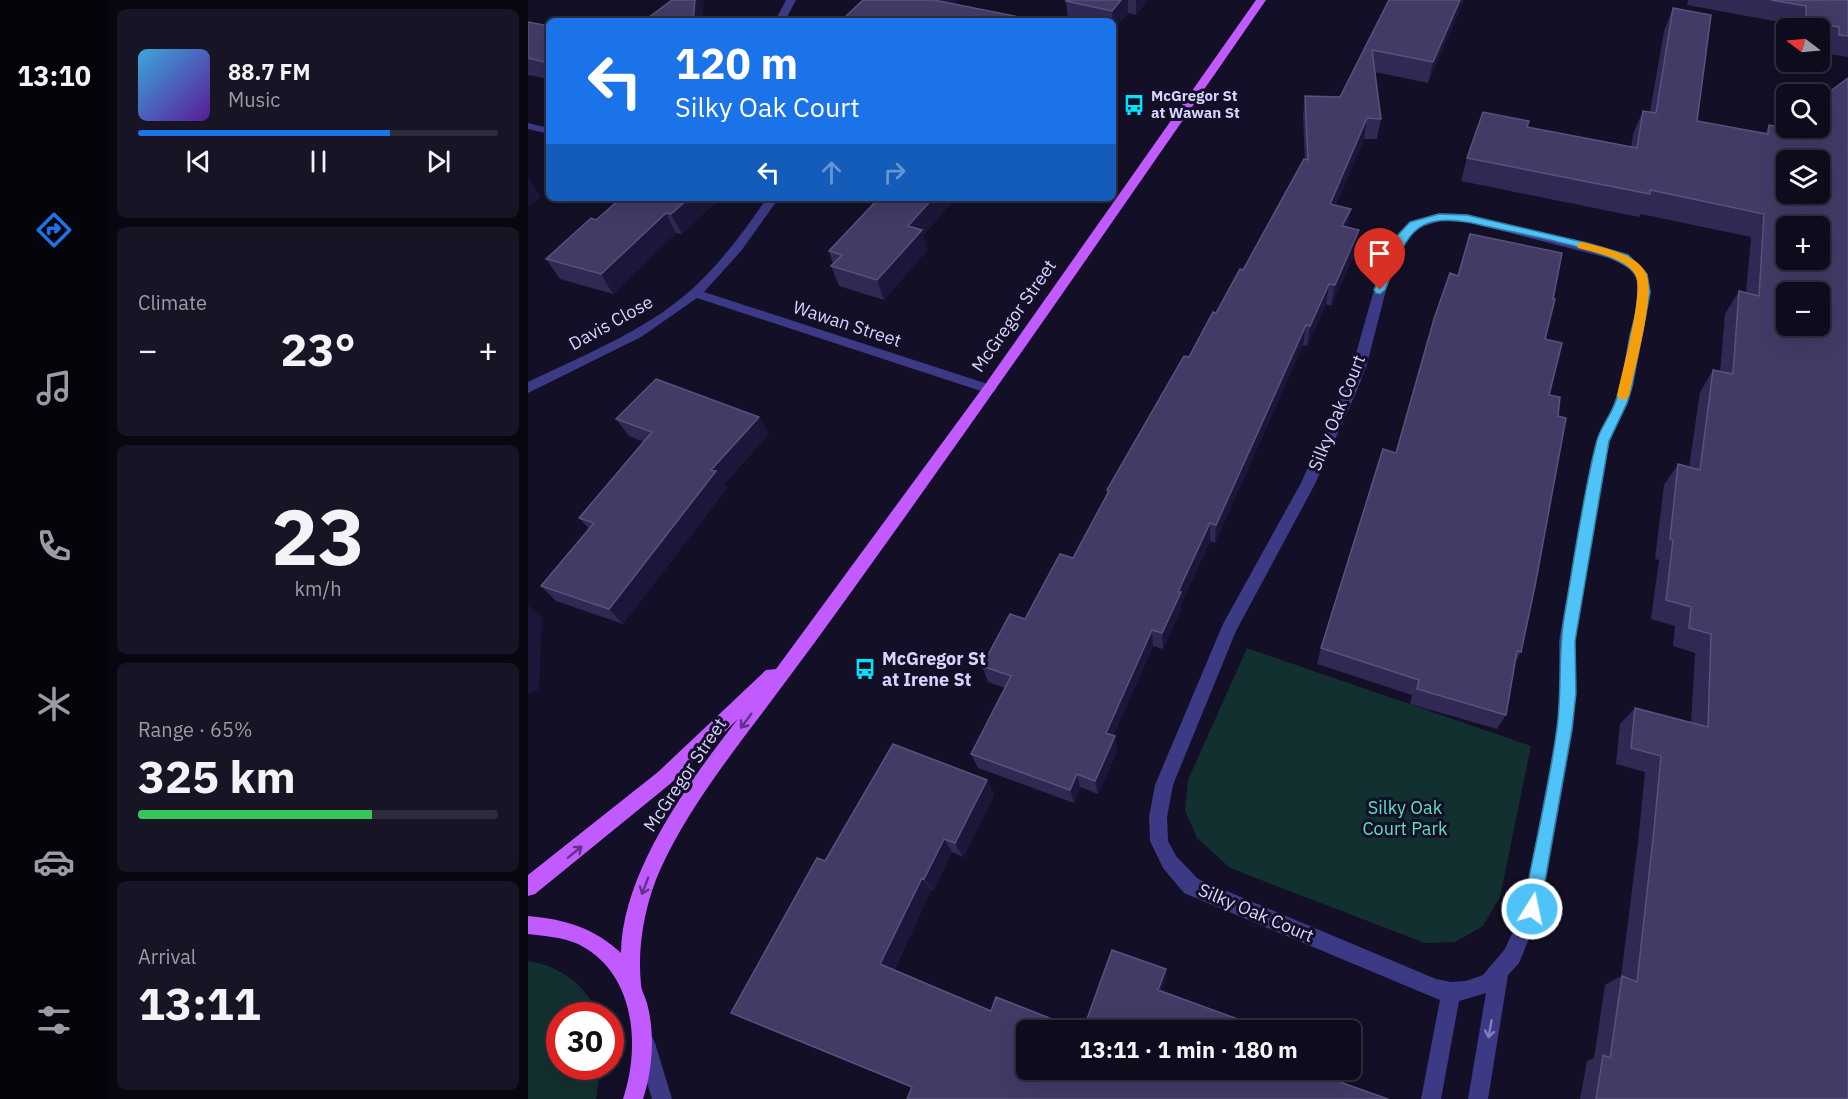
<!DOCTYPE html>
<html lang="en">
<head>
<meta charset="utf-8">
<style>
  body { margin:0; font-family:"IBM Plex Sans",sans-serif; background:#171425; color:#f1f3f6; height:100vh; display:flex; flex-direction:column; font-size:22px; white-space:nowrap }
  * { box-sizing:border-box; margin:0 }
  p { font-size:20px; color:#9b9ba3 }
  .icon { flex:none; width:33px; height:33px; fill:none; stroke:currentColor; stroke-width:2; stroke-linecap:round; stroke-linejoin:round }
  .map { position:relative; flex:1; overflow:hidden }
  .panel { display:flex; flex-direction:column; gap:9px; padding:9px; background:#08060f; width:420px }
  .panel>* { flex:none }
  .guide { position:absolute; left:18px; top:18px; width:570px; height:183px; border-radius:9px; box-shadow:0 6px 24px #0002,0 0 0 2px #2e2b3b; background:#1a73e8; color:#fff; overflow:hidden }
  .needle { width:39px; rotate:286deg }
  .buttons { position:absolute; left:1248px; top:18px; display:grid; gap:12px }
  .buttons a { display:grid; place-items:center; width:54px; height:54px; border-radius:9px; background:#0e0b1c; box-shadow:0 6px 24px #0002,0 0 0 2px #2e2b3b; font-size:30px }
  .speed { position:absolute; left:18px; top:1002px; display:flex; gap:12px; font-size:30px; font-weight:700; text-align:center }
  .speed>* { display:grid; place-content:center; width:78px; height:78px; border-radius:50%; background:#0e0b1c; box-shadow:0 6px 24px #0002,0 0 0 2px #2e2b3b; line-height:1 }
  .speed .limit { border:9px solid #d22; background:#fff; color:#111 }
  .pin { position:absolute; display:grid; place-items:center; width:51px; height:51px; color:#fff; margin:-62px -26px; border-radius:50% 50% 50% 0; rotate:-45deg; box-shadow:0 0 6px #0007 }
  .pin .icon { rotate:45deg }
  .me { position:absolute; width:66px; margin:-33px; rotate:10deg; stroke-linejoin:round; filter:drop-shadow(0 0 4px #0008) }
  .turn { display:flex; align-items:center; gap:21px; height:126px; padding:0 30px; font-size:27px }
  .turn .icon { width:78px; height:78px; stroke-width:2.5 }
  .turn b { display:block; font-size:42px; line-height:51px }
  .lanes { display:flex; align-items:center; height:57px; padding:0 30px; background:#0003; justify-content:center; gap:30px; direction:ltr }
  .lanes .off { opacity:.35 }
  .big { font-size:45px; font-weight:700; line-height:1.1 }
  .panel .widget { flex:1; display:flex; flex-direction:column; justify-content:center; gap:9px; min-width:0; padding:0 21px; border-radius:9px; background:#171425 }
  .panel .dial { align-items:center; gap:0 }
  .dial b { font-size:78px; line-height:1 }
  .song { display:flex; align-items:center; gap:18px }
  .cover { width:72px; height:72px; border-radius:9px; background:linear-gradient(135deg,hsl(200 70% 55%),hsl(270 70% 35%)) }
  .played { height:6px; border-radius:3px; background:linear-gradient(90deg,#1a73e8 70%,#2e2b3b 70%) }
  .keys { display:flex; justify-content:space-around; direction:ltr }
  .heat { display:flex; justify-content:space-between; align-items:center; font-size:33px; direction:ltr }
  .charge { height:9px; border-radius:4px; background:linear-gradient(90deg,#34c759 65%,#2e2b3b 0) }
  .trip { position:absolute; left:488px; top:1020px; width:345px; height:60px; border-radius:9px; background:#0e0b1c; box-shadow:0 6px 24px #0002,0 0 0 2px #2e2b3b; font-weight:700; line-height:60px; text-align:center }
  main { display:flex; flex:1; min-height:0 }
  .tab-bar { display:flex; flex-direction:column; width:108px; justify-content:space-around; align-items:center; background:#06040b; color:#9b9ba3 }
  .tab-bar .icon { width:42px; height:42px }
  .tab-bar .on { color:#1a73e8 }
  .tab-bar b { font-size:27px; color:#f1f3f6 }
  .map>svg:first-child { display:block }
</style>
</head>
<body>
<main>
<nav class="tab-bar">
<b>13:10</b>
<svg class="icon on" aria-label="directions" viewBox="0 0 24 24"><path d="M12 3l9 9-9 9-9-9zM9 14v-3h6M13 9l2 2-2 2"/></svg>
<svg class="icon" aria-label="music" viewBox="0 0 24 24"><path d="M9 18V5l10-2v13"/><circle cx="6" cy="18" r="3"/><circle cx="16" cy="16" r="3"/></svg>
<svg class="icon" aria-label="phone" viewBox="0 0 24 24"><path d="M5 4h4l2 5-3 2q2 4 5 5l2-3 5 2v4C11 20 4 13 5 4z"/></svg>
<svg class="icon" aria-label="climate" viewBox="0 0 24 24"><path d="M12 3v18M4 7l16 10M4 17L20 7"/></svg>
<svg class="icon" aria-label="car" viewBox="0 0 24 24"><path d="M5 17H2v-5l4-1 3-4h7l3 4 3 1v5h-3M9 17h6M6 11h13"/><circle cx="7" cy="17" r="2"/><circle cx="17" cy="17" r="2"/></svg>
<svg class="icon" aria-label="filters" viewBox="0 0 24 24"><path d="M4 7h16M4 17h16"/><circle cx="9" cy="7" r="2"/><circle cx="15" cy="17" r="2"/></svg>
</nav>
<section class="panel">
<div class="widget">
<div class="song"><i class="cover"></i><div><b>88.7 FM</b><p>Music</p></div></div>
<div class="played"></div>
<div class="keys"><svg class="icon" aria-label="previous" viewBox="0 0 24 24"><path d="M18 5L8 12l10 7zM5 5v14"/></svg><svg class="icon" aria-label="pause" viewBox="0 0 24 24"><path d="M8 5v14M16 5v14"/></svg><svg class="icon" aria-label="next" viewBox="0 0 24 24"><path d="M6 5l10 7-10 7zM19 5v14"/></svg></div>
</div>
<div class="widget"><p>Climate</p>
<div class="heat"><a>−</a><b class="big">23°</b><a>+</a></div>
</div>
<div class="widget dial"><b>23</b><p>km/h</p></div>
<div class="widget"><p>Range · 65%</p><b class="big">325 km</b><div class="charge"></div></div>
<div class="widget"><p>Arrival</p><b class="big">13:11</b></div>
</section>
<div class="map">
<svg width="1320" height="1099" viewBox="0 0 1320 1099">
  <rect width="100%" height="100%" fill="#130f26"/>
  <path fill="#12302f" d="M719,648l284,98 -31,151 -17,29 -28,16 -30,1 -195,-75 -33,-30 -12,-28 3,-30z
    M0,961c30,4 61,25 69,54l-37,1v50l41,1 -5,32h-68z"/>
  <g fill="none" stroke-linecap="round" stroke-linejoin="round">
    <path fill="#3d3a85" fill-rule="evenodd" d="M258,0h10l-11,21h-10z
      M0,123l21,5v6l-21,-5z
      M239,198h12l-38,53 -37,41 290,94 2,3 -2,3h-10l-287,-94 -56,39 -113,56v-11c56,-27 117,-51 163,-92 30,-27 54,-60 76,-92z
      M911,213l28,1 161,41 17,16 6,21 -18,94 -5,17 -18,38 -5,21 -30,179 1,52 -3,36 -32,180 -22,54 -11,12 -20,124h-20l18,-106 -27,8 -18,98h-20l19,-99 -256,-107 -21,-25 -13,-27 -1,-24 6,-32 68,-161 78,-141 43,-95 9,-24 21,-74 20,-51 16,-17zM912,221l27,1 153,39c5,5 13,10 16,17 7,18 -14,102 -21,123 -8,21 -19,39 -24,61l-32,179 1,52 -3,36 -34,180 -18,40 -22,26 -17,6 -15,1 -15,-3 -238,-100 -22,-23 -8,-15 -1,-24 6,-32 63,-154 79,-147 43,-96 9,-24 19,-74 19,-49 13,-13z
      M117,1033l7,3 3,7 17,56h-20l-17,-56 3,-7z"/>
    <path fill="#c25bff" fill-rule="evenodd" d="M728,0h10c-132,191 -264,382 -399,570 -34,48 -69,95 -104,142 -38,50 -77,101 -103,158 -15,34 -23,77 -19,114 0,6 4,12 6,19 8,30 6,66 -4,96h-20c18,-54 12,-127 -45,-155 -16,-7 -33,-8 -50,-10v-18c37,3 66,12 93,37 1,-81 69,-173 117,-234l-68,65 -135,110 -7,2v-21l130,-103 108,-102 10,-1 208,-283z"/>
  </g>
  <path fill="#312854" d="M539,0h81l-12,15 -8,-2 -15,18v-10h-45l-2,-20z
    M861,0h75l-36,83 -53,-11 6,47 -4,20h-13l-28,66 12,22 11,3 -3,21 -25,55 -5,-2 -19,42 -4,-1 -88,198 -5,-2 -29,63v5l-18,40 -10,-3 -40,90 4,15 -19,43 -18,-7 -6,16 -96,-35 -7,-14 34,-66 -17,-6 -6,-16 43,-47 48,-61 34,-63v-5l136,-220 62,-110 -2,-43 2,-21 35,1z
    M1160,0h160v57l-19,-3v-8l-9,-2v-16h-24v-3l-109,-20z
    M1145,8l24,113 68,13 4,-9 10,2 7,-13v14l62,971h-268l7,-38 7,-3 11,-73 16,-9 17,-133 7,-71 -29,-8 4,-40 15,-16 56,15 4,-70 -22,-7 2,-20 -24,-7 8,-59 -4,-1 9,-74 14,-21 11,3 11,-75 13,-22 7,2 5,-58 14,-23 7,2 5,-56 -110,-23 -2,3 -178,-36 6,-23 60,-31 104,20 2,-13 10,-23 7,1 14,-81z
    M0,22l21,4v53l-21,-4z
    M348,198h80l-33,37 4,15 -43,50 -45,-14 -8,-20 2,-2 -4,-13 49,-52z
    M188,202l-34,32 -6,-1 -63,61 -53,-15 -14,-20 50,-39z
    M1017,339l4,56 -28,257 -6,10 -9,53 -9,14 -87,-25 2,-9 -95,-31 4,-16 75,-195z
    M88,419l153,15 -45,50 3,4 -104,136 -67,-23 -15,-15 48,-57 -10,-11 65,-76 -15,-6z
    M459,780l7,15 -31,62 -11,-5 -19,39 -2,-1 -37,80 97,41 89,19 -168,57 -181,-74 94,-152z"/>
  <path fill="#1d163a" d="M167,0l9,1 -2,20h-9z
    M406,0h23l-19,20z
    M593,0h7v13l-15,18 -1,-20z
    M608,0h12l-12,15z
    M932,0h4l-36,83 5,-21z
    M839,118l-3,21 -36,85 2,-20z
    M0,177l13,20 -13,9z
    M161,198h26l1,4 -34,32 -11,-20z
    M405,198h23l-33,37 4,15 -43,50 -7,-20 31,-54z
    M823,209l-4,21 -5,-4z
    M138,213l10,20 -63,61 -12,-20z
    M831,230l-3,21 -25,55 4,-21z
    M801,284l-3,20 -19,42 3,-20z
    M778,325l-3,20 -88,198 1,-18z
    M231,417l10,17 -45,50 3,4 -104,136 -14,-15 102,-139z
    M682,523v18l-29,63v5l-18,40 -1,-16 16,-41z
    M0,605l14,13 -3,72 -11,3z
    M624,630l1,16 -45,101 -2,-14z
    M587,736l2,15 -19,43 -3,-13z
    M549,774l3,13 -6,16 -4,-13z
    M459,780l7,15 -31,62 -8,-14z
    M416,839l8,13 -19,39 -9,-12z
    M394,878l9,12 -39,83 -12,-9z
    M638,969v9l-7,21 -1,-9z"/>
  <path fill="#433a66" stroke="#5a527e" stroke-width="1.5" fill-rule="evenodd" d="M144,0h23l-2,21h-49z
    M335,0h71l105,21h-198z
    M539,0h54l-9,11 -46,-10z
    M861,0h71l-27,62 -61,-12 9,69 -14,-1 -37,86 21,5 -9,17 17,4 -24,55 -6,-1 -19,42 -4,-1 -90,200 -6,-2 -32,69h3l-19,41 -10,-3 -46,103 9,3 -20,45 -18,-7 -7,16 -99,-36 40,-78 -29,-10 28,-52 15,5 35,-65 13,4 36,-67 -2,-1 77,-134 5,1 24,-45 3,1 24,-44 3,1 61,-111 4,1 -3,-64 35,1z
    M1243,0h77v36l-9,-1v-8l-33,-5v-16z
    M1145,8l38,7 -14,106 71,13 1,-9 18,3h33v-29l28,-21v1021h-252l7,-44 7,3 12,-82 15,6 17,-152 7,-74 -30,-8 4,-40 73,19 3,-93 -22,-6 2,-21 -25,-7 7,-60 -3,-1 8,-75 22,6 13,-100 20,4 6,-83 20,5 5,-82 -114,-24v4l-183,-36 16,-46 46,9 -2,6 110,21 6,-37 13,2zM1258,160h34v34h-34zM1258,226h34v34h-34zM1258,292h34v34h-34z
    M0,22l21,4v37l-21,-5z
    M93,198h68l-18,16 -5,-1 -65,61 -55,-15 45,-41 5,2z
    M351,198h54l-25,28 14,4 -45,50 -46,-14 11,-11 -13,-4z
    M942,234l92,19 -9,46h2l-10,40 17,4 -13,52 11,2 -2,19 8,2 -31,168 -14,66 -4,-1 -11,64 -89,-26 2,-9 -98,-32 62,-199 13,4 38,-134 16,-46 8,3z
    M128,379l103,38 -48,53 5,1 -107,138 -68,-23 53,-63 -15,-5 73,-86 -36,-13z
    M365,744l94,36 -32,63 -11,-4 -20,40 -2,-1 -42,86 111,47 5,-14 84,33h-54v40h280l82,29h-481l5,-12 -181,-74 86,-155 8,3z
    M584,950l54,19 -8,21 110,40h-185z"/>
  <defs><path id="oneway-shaft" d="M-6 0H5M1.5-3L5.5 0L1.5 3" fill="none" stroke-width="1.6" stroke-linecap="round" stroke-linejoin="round" transform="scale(1.5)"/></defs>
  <g stroke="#623188">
    <use href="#oneway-shaft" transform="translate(218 721) rotate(127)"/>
    <use href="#oneway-shaft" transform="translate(47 852) rotate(-39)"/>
    <use href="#oneway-shaft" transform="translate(117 886) rotate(111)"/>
  </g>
  <use stroke="#837fbc" href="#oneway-shaft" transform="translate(962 1029) rotate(100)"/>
  <path fill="#4fc3f7" stroke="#337fa1" stroke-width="1.5" d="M911,214l28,1 120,28 41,12 19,19 3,18 -18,94 -5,17 -18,38 -34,200 1,52 -4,36 -32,180 -2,6 -6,3 -6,-3 -3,-6c11,-60 26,-120 34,-181 5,-36 1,-73 7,-110 10,-58 18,-117 32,-174 3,-15 14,-27 19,-41 8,-21 11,-45 15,-67 4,-17 15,-46 5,-62 -17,-25 -122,-41 -154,-49 -69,-16 -74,10 -96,65l-5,4 -4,-1 -2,-3 22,-53 14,-15z"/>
  <path fill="#f59e0b" d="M1054,242c19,5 55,12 64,31 10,22 -12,97 -17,123l-6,5 -6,-5c4,-21 28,-106 18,-122 -11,-17 -39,-21 -57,-26v-5z"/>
  <defs>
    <symbol id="bus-bare" viewBox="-9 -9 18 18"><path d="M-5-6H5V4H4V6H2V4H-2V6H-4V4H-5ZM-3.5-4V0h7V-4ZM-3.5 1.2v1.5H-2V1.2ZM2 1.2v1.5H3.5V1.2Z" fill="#00e5ff" stroke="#130f26" stroke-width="2.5" paint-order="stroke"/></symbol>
  </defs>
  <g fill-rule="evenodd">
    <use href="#bus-bare" x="591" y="90" width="30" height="30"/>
    <use href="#bus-bare" x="322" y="654" width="30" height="30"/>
  </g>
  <g text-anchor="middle" stroke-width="6" stroke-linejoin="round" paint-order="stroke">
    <g font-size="15" font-weight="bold" fill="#d9d4ff" stroke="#130f26" text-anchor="start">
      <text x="623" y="101">McGregor St<tspan x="623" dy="17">at Wawan St</tspan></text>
    </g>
    <g font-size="18" fill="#d9d4ff" stroke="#130f26">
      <text transform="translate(486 316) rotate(-55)" y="6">McGregor Street</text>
      <text transform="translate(83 323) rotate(-29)" y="6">Davis Close</text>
      <text transform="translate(319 324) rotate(18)" y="6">Wawan Street</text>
      <text transform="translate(809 413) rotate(-68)" y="6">Silky Oak Court</text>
      <text transform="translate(157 775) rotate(-56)" y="6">McGregor Street</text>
      <text transform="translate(728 913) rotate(23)" y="6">Silky Oak Court</text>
    </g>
    <g font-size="18" font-weight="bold" fill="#d9d4ff" stroke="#130f26" text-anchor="start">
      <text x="354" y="665">McGregor St<tspan x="354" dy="21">at Irene St</tspan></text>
    </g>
    <g font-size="18" fill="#5fe0c0" stroke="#130f26">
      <text x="877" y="814">Silky Oak<tspan x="877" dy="21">Court Park</tspan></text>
    </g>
  </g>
</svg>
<div class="buttons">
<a><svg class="needle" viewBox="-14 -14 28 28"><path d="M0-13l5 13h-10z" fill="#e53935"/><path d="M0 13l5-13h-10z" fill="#9b9ba3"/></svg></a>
<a><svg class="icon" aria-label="search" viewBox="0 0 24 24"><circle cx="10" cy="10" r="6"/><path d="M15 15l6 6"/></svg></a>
<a><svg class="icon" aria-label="layers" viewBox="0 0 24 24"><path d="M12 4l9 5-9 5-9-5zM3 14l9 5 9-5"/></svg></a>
<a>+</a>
<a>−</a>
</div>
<div class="speed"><div class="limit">30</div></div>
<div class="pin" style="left:852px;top:290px;background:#d93025"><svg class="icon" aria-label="arrive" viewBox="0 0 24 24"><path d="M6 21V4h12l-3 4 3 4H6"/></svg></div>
<svg class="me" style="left:1004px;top:909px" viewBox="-20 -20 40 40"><circle r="17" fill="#4fc3f7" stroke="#fff" stroke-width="3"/><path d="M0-11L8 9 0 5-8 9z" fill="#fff"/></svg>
<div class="trip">13:11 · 1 min · 180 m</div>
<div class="guide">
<div class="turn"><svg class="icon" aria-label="left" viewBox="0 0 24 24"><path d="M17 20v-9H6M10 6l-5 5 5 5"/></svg><div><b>120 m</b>Silky Oak Court</div></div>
<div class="lanes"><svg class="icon" aria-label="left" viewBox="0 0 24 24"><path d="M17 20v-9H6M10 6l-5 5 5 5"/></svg><svg class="icon off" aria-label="ahead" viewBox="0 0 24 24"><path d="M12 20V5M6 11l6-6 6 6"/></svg><svg class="icon off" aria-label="right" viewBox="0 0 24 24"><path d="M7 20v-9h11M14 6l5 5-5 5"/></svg></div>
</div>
</div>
</main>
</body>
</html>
